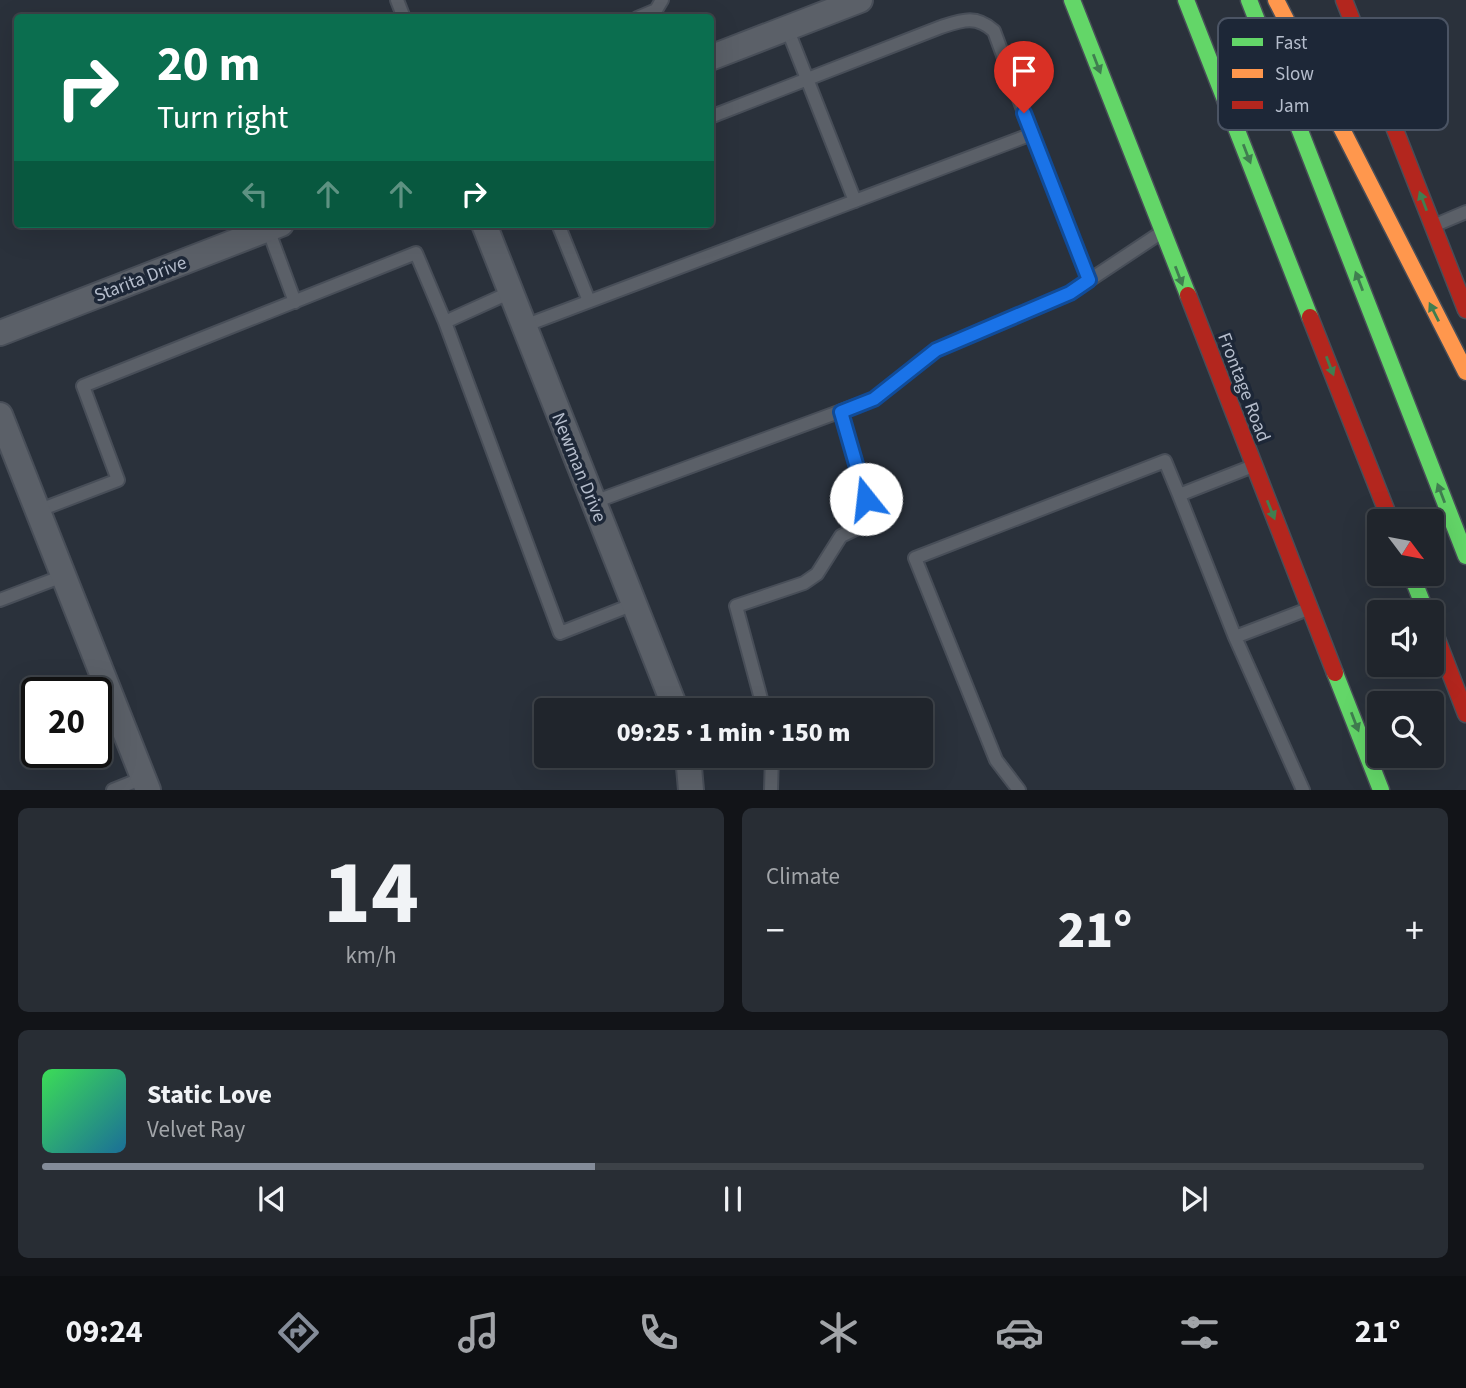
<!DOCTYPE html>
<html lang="en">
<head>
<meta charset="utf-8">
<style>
  body { margin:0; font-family:"Source Sans 3",sans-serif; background:#282d34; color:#f1f3f6; height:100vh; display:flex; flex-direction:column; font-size:26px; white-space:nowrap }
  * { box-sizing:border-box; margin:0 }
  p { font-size:23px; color:#a2a5a9 }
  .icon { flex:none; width:38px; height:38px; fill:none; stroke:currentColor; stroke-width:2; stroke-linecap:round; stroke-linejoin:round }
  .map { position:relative; height:790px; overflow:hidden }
  .drawer { display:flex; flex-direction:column; gap:18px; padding:18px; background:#121418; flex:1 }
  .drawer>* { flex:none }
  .hud { position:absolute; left:14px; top:14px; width:700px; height:214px; border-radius:7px; box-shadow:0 7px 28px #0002,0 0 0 2px #3d4248; background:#0b6e4f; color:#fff; overflow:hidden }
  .needle { width:46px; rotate:122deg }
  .fabs { position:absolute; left:1367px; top:509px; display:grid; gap:14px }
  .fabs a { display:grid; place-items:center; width:77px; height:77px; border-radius:7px; background:#20252c; box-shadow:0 7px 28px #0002,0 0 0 2px #3d4248; font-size:35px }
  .speed { position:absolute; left:21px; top:677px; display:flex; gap:14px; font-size:35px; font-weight:700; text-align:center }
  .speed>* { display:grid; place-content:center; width:91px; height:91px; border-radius:50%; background:#20252c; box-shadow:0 7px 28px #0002,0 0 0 2px #3d4248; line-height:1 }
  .speed .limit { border:4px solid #111; border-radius:10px; background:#fff; color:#111 }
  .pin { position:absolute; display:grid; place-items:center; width:60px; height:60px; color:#fff; margin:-72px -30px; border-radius:50% 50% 50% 0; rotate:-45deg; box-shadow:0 0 7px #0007 }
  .pin .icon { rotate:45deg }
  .me { position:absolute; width:77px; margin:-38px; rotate:344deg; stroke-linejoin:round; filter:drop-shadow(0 0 5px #0008) }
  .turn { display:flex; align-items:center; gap:24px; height:147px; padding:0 28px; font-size:32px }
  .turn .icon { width:91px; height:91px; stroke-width:2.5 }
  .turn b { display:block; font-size:49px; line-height:60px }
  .lanes { display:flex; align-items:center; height:66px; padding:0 28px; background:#0003; justify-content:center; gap:35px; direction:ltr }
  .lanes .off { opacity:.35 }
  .big { font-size:52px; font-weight:800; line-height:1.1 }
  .drawer .widget { flex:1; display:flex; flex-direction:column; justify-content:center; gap:10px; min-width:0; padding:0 24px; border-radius:10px; background:#282d34 }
  .drawer .dial { align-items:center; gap:0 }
  .dial b { font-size:91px; line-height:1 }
  .song { display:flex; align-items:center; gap:21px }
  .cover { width:84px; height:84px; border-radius:10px; background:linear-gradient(135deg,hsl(130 70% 55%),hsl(200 70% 35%)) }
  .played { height:7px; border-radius:4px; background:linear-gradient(90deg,#848c99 40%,#3d4248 40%) }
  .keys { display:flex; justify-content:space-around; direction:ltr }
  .heat { display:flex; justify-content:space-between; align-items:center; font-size:38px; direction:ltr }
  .drawer .tiles { flex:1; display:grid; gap:18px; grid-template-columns:1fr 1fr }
  .widget:last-child { grid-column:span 2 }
  .trip { position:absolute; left:534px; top:698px; width:399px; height:70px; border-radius:7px; background:#20252c; box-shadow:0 7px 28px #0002,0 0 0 2px #3d4248; font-weight:800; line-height:70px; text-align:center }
  .tabs { display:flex; height:112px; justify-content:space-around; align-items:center; background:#0d0f12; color:#a2a5a9 }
  .tabs .icon { width:49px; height:49px }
  .tabs .selected { color:#848c99 }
  .tabs b { font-size:32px; color:#f1f3f6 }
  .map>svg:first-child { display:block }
</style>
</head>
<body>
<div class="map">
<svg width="1466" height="790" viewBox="0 0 1466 790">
  <rect width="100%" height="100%" fill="#2a313b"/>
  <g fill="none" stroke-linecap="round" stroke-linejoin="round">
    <defs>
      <path id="lane" d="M397,0l7,18
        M637,18l19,-8 6,-10
        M787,28l68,173
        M710,117l231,-90c22,-7 35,-12 53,4l38,103
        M558,224l31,77
        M1433,226l33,-14
        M268,229l27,73
        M511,292l-66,30 115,311 74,-29
        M524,326l508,-192 57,146
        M1253,466l-74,29 56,142 73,-28
        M594,502l280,-103 62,-49 134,-57 89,-59
        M37,511l81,-31 -35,-94 333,-133 29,69
        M0,600l63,-24
        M1235,637l68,153
        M764,710l-28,-104 68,-23 13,-9 24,-38 31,-15 -31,-109
        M113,790l30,-12
        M771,790l1,-34
        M1019,790l-23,-30 -81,-202 250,-97 14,34"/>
      <path id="street" d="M710,58l150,-58
        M484,224l192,486
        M0,333l281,-109
        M0,415l148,375
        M688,756l3,34"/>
      <path id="fast" d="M1072,0l116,295
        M1186,0l124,317
        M1249,0l217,556
        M1411,574l15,38
        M1335,673l46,117"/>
      <path id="slow" d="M1276,0l190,372"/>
      <path id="jam" d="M1344,0l122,310
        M1188,295l147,378
        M1310,317l81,205
        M1432,626l34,88"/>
    </defs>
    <use href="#lane" stroke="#484e58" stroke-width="16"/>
    <use href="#street" stroke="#484e58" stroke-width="28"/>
    <use href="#fast" stroke="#484e58" stroke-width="19"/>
    <use href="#slow" stroke="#484e58" stroke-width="19"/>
    <use href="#jam" stroke="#484e58" stroke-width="19"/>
    <use href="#lane" stroke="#5b6068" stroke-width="12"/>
    <use href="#street" stroke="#5b6068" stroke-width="24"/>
    <use href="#fast" stroke="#63d668" stroke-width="16"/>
    <use href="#slow" stroke="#ff974d" stroke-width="16"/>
    <use href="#jam" stroke="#b3261e" stroke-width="16"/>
  </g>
  <defs><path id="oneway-solid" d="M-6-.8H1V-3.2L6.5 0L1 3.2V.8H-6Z" transform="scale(1.75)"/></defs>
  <g fill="#407e50">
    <use href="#oneway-solid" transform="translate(1097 64) rotate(69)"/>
    <use href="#oneway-solid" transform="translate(1247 154) rotate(69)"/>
    <use href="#oneway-solid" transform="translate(1423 201) rotate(-111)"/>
    <use href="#oneway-solid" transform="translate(1179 276) rotate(69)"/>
    <use href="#oneway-solid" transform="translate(1359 281) rotate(-111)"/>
    <use href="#oneway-solid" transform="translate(1434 312) rotate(-117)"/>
    <use href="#oneway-solid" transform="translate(1330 366) rotate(69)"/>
    <use href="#oneway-solid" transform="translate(1441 493) rotate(-111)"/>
    <use href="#oneway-solid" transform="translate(1271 510) rotate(68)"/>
    <use href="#oneway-solid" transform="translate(1355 722) rotate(69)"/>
  </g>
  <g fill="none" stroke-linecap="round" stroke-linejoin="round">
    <defs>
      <path id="route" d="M866,499l-25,-87 33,-13 62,-49 134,-57 19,-13 -65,-167"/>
    </defs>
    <use href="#route" stroke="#114b97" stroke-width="18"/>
    <use href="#route" stroke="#1a73e8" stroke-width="12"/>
  </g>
  <g text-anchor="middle" stroke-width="7" stroke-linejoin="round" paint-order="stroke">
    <g font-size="19" fill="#b5bdcc" stroke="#1d2737">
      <text transform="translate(140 278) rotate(-21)" y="7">Starita Drive</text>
      <text transform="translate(1245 387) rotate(69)" y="7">Frontage Road</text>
      <text transform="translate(580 467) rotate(68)" y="7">Newman Drive</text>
    </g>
  </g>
  <rect x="1218" y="18" width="230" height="112" rx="10" fill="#1d2737" stroke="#4b5464" stroke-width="2"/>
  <rect x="1232" y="38" width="31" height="8" fill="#63d668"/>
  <rect x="1232" y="69" width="31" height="9" fill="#ff974d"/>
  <rect x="1232" y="101" width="31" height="8" fill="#b3261e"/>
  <g font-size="19" fill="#b5bdcc">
    <text x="1275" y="49">Fast</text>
    <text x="1275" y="80">Slow</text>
    <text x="1275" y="112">Jam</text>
  </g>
</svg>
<div class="fabs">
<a><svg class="needle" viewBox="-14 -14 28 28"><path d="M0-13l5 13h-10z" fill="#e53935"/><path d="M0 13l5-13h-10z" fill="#a2a5a9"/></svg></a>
<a><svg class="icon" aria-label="sound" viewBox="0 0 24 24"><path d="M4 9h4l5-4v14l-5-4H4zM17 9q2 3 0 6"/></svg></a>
<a><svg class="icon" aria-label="search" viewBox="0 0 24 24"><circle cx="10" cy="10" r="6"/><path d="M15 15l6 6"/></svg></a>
</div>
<div class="speed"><div class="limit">20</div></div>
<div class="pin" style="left:1024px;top:113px;background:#d93025"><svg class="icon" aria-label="arrive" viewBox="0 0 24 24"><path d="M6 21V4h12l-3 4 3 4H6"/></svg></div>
<svg class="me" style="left:866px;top:499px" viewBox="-20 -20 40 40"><circle r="19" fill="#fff"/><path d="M0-13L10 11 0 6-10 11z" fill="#1a73e8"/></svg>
<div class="trip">09:25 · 1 min · 150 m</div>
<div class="hud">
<div class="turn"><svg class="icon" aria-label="right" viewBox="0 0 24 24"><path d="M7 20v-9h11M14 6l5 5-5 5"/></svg><div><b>20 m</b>Turn right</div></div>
<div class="lanes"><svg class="icon off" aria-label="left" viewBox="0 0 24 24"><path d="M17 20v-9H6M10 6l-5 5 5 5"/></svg><svg class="icon off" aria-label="ahead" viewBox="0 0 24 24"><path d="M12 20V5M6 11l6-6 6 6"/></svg><svg class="icon off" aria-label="ahead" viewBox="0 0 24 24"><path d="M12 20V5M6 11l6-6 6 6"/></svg><svg class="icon" aria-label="right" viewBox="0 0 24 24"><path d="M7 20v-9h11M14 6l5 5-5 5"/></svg></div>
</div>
</div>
<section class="drawer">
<div class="tiles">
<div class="widget dial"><b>14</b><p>km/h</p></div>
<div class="widget"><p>Climate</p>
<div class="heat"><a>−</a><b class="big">21°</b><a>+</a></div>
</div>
<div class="widget">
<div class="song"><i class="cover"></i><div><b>Static Love</b><p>Velvet Ray</p></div></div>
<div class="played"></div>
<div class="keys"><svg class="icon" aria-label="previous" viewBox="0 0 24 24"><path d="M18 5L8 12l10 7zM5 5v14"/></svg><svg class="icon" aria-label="pause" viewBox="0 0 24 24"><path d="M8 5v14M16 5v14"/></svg><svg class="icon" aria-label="next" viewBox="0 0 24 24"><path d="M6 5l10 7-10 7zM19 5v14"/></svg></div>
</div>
</div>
</section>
<nav class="tabs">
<b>09:24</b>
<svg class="icon selected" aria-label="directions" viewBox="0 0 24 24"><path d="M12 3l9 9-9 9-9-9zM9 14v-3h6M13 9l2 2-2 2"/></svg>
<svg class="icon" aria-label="music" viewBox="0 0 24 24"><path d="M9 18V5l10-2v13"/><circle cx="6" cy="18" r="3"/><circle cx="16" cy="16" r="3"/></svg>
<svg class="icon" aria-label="phone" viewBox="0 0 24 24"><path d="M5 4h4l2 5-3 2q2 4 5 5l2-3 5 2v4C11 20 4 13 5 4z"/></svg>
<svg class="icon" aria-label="climate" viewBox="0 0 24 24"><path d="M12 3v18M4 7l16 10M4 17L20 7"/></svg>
<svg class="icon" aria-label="car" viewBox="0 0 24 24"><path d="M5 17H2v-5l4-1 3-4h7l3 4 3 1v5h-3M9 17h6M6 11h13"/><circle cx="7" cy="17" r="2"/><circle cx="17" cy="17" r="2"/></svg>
<svg class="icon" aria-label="filters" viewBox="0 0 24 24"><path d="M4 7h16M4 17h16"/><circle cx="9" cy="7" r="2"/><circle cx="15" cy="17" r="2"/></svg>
<b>21°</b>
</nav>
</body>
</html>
